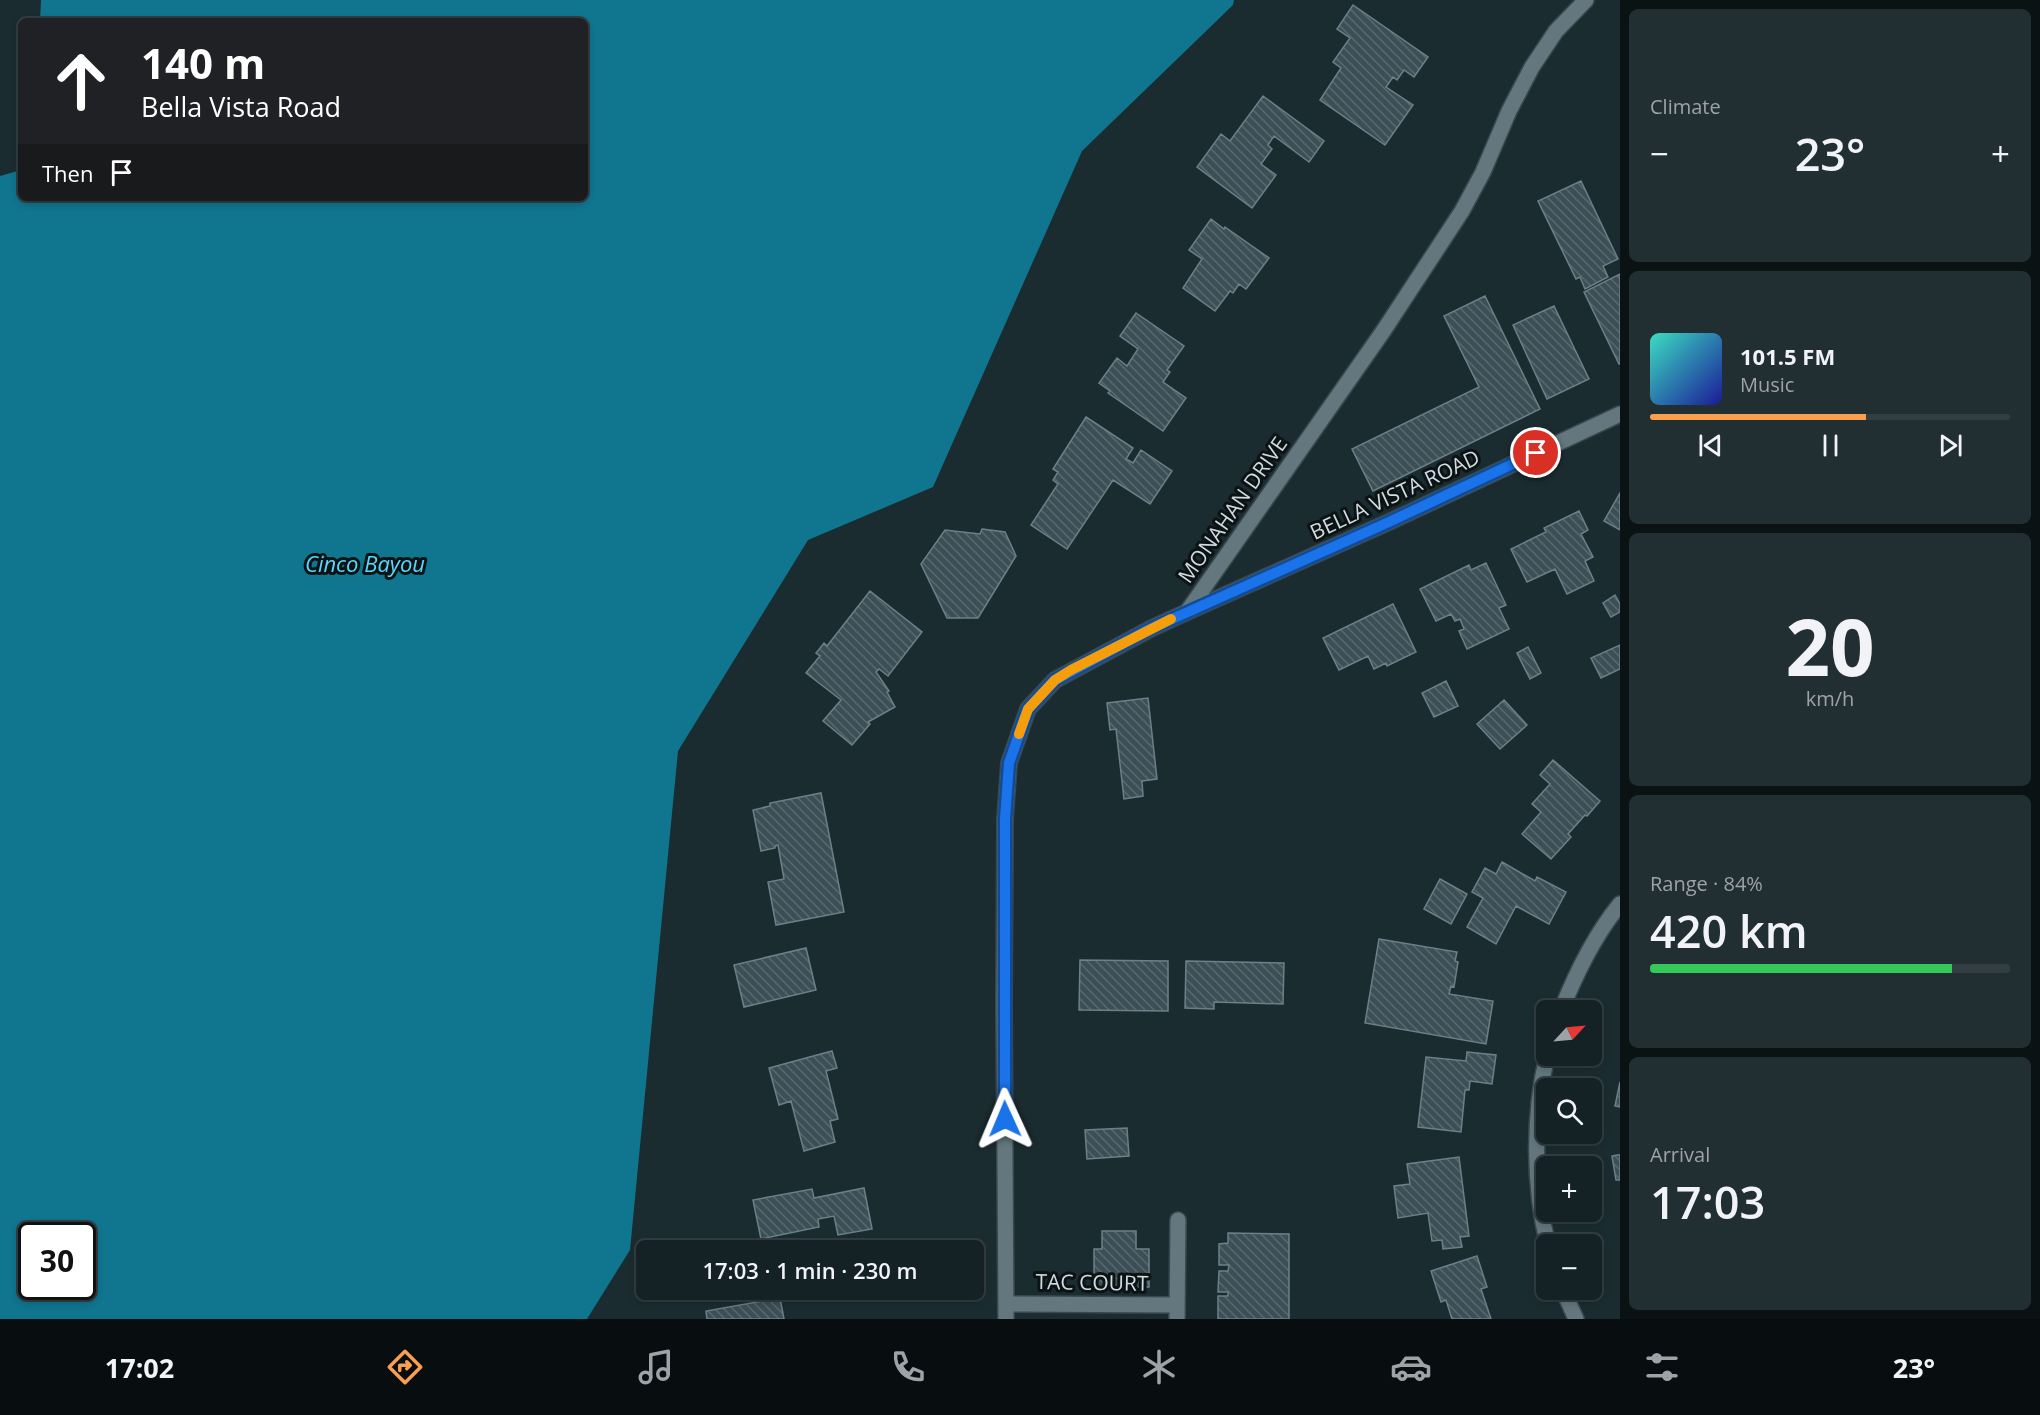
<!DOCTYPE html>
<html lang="en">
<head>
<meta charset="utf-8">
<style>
  body { margin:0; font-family:"Open Sans",sans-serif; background:#212e32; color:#f1f3f6; height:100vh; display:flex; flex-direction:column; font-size:22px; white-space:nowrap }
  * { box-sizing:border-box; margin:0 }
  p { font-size:20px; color:#9da3a7 }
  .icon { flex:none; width:33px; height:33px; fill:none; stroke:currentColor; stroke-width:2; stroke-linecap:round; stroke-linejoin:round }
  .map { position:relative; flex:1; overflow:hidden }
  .details { display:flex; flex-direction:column; gap:9px; padding:9px; background:#0b1214; width:420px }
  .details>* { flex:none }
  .top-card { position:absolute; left:18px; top:18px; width:570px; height:183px; border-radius:9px; box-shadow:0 3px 9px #0003,0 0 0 2px #333e42; background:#202124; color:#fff; overflow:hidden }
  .needle { width:39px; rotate:64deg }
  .buttons { position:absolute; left:1536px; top:1000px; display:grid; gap:12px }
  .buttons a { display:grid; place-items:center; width:66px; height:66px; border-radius:9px; background:#142125; box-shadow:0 3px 9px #0003,0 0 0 2px #333e42; font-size:30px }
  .speed { position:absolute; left:18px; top:1222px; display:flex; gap:12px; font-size:30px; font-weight:700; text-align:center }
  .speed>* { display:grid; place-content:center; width:78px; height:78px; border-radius:50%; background:#142125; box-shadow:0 3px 9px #0003,0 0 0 2px #333e42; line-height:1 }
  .speed .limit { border:3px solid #111; border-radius:9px; background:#fff; color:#111 }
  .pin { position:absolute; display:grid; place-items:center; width:51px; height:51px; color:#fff; margin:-26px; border:3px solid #fff; border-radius:50%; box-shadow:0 2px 6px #0007 }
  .me { position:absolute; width:66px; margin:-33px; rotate:359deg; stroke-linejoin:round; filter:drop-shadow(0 0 4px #0008) }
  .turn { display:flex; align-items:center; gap:21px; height:126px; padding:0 24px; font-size:27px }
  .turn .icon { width:78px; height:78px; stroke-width:2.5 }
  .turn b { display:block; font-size:42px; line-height:51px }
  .then { display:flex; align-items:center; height:57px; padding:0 24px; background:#0003; gap:12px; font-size:22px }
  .big { font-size:45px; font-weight:600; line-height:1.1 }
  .details .tile { flex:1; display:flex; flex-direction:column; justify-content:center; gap:9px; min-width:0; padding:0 21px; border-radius:9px; background:#212e32 }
  .details .dial { align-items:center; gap:0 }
  .dial b { font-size:78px; line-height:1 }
  .song { display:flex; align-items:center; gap:18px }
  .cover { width:72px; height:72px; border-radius:9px; background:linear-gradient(135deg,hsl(170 70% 55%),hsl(240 70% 35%)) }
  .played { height:6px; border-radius:3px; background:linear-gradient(90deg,#fa9f4e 60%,#333e42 60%) }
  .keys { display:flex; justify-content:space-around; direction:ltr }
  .heat { display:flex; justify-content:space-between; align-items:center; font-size:33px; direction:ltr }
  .charge { height:9px; border-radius:4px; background:linear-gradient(90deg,#34c759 84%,#333e42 0) }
  .trip { position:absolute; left:636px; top:1240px; width:348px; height:60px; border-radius:9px; background:#142125; box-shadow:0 3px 9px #0003,0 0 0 2px #333e42; font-weight:600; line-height:60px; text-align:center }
  .menu { display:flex; height:96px; justify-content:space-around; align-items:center; background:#080d0f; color:#9da3a7 }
  .menu .icon { width:42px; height:42px }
  .menu .selected { color:#fa9f4e }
  .menu b { font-size:27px; color:#f1f3f6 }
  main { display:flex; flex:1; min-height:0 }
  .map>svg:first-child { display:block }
</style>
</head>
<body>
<main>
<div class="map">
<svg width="1620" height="1319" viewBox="0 0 1620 1319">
  <defs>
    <pattern id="building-back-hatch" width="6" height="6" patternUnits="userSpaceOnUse" patternTransform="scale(1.5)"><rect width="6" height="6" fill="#3d4f56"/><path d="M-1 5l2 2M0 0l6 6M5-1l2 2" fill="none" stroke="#58686e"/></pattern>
  </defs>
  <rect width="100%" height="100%" fill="#1b2c31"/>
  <path fill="#10758f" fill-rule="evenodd" d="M41,0h1193l-1,5 -151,146 -149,336 -125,53 -130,211 -48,499 -43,69h-587v-1143l21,-6v28h564v-177h-545zM32,1236h50v51h-50z"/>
  <path fill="url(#building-back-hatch)" stroke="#6d8087" stroke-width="1.5" d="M1353,5l75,52 -14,20 -10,-7 -7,10 -4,-3 -7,10 27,18 -28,40 -65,-45 21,-32 -8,-6 17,-24 -13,-9z
    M1263,96l61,45 -15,21 -35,-26 -6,9 4,4 -11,15 15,11 -24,33 -55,-41 24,-33 9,7z
    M1581,181l37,78 -15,7 5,11 -23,12 -5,-12 -4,2 -38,-78z
    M1211,219l13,10 1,-2 44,31 -23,31 -7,-5 -6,9 -3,-2 -15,20 -32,-23 19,-29 -13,-9z
    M1620,274v90h-1l-35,-72z
    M1485,296l55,113 -167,82 -21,-42 127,-62 -35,-71z
    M1554,306l35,73 -42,20 -34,-74z
    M1136,313l48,33 -17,24 3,2 -7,10 23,16 -23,33 -55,-38 2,-2 -11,-8 18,-25 10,8 11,-17 -18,-13z
    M1086,417l47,31 -7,11 7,4 8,-13 31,21 -22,33 -37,-24 -46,69 -36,-24 27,-41 -5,-4 5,-8 -5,-3z
    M1620,493v37l-16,-9z
    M1579,511l9,19 -7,4 12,23 -8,4 9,20 -27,13 -12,-25 -28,13 -16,-33 35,-17 -2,-4z
    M982,529l23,3 11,24 -38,62h-31l-26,-54 24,-34 35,4z
    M1486,563l20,42 -7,3 10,21 -42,20 -8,-18 5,-2 -4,-10 -5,2 -4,-7 -15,7 -16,-32 49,-24 2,5z
    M870,591l52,41 -34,44 -9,-7 -3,3 13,19 -2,1 8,15 -27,15 2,2 -18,21 -29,-24 18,-21 -35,-27 14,-17 -4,-3 8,-10 3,3z
    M1615,595l5,9v8l-9,5 -8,-14z
    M1393,604l23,48 -29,14 -1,-3 -12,6 -6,-13 -29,14 -16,-32z
    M1620,645v24l-19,9 -10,-20z
    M1528,647l13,26 -11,6 -13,-26z
    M1446,681l12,25 -24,11 -12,-24z
    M1148,698l9,81 -15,2 1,15 -19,3 -8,-70 -6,1 -3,-27z
    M1504,700l23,25 -27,24 -23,-25z
    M1553,760l47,41 -13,15 -2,-1 -17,19 3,3 -20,22 -29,-25 19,-22 -9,-8 18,-20 -10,-9z
    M821,793l23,119 -68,13 -8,-43 16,-3 -6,-34 -3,1v2l-14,3 -8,-41 17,-4v-3z
    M1502,862l33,19 2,-4 29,15 -17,32 -33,-18 -20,38 -29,-17 16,-29 -11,-6 13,-24 11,6z
    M1440,879l27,15 -16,30 -27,-15z
    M1379,939l78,13 -2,9 3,1 -4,25 -3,-1 -2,8 44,7 -7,43 -121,-21z
    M806,948l10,42 -72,17 -10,-42z
    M1080,960l88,1v50l-89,-1z
    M1186,961l98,2 -1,41 -69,-2v7l-29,-1z
    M832,1051l5,17 -11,3 12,48 -8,2 5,21 -31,9 -13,-50 -12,4 -10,-37z
    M1467,1052l29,3 -4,29 -22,-3 -1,9h-4l-4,42 -43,-5 8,-70 40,4z
    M1620,1082v25l-5,-1z
    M1127,1128l2,28 -42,3 -2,-29z
    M1617,1155h3v25h-4l-4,-24z
    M1459,1157l10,79 -9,1 2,10 -19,2 -1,-9 -10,1 -4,-28 -30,5 -4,-32 16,-2 -3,-20z
    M864,1188l8,41 -34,6 -4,-19 -16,3 1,8 -58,12 -8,-39 59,-11 2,9z
    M1102,1231h34v18h13v38h-55v-38h8z
    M1228,1233l61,1v85h-71v-23h10v-4h-10l1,-21h9l1,-6h-10v-21l9,-1z
    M1477,1256l10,31 -6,2 10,30h-39l-6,-19 -5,2 -10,-31z
    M780,1298l4,21h-77l-1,-8z"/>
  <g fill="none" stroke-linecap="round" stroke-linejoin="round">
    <defs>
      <path id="street" d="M1187,612l202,-90 231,-108
        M1561,1011c15,-38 33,-75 59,-107
        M1547,1056c-14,58 -14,131 1,189
        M1563,1290l13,29
        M1008,1304l169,1
        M1006,1319l-2,-315 1,-185 4,-56 19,-54 27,-29 97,-52 35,-16 197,-282 78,-119 21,-39 26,-61 23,-44 24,-36 30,-31
        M1177,1319l1,-99"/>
    </defs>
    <use href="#street" stroke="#39484c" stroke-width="18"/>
    <use href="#street" stroke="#64777e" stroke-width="15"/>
  </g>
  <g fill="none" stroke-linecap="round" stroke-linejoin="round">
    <defs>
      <path id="route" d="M1005,1119v-300l4,-56 19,-54 27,-29 97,-52 237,-106 147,-69"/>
    </defs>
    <use href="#route" stroke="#114b97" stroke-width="15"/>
    <use href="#route" stroke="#1a73e8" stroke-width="10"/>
    <path stroke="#f59e0b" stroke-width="10" d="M1019,734l9,-25 27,-29 16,-10 100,-51"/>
  </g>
  <g text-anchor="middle" stroke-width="6" stroke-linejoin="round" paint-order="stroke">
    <g font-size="21" fill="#d1dbdf" stroke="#0b1315">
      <text transform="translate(1395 495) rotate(-25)" y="7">BELLA VISTA ROAD</text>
      <text transform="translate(1233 510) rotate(-55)" y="7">MONAHAN DRIVE</text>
      <text transform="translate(1092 1283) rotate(1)" y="7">TAC COURT</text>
    </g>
    <g font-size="22" font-style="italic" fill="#58d7fd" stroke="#0b1315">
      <text x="365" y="572">Cinco Bayou</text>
    </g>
  </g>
</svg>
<div class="buttons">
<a><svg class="needle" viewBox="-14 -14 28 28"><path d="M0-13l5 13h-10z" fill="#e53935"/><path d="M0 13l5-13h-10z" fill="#9da3a7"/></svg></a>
<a><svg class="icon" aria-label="search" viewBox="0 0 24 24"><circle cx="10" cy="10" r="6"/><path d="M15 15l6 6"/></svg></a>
<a>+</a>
<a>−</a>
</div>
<div class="speed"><div class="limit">30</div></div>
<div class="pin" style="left:1536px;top:453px;background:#d93025"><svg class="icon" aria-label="arrive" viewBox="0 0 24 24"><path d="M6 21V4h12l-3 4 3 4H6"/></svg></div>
<svg class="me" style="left:1005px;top:1119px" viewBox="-20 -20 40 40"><path d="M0-17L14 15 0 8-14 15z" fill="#1a73e8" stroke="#fff" stroke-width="4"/></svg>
<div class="trip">17:03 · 1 min · 230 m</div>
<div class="top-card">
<div class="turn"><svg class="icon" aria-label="ahead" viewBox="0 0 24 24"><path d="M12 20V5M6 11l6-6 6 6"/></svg><div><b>140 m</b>Bella Vista Road</div></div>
<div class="then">Then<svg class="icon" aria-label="arrive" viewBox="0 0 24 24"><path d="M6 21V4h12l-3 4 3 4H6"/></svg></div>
</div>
</div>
<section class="details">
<div class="tile"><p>Climate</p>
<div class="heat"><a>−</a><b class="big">23°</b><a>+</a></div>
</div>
<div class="tile">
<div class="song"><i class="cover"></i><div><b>101.5 FM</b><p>Music</p></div></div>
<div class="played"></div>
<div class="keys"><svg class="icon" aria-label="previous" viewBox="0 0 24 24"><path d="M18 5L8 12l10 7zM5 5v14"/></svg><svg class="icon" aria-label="pause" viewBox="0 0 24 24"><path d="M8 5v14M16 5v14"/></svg><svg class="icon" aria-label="next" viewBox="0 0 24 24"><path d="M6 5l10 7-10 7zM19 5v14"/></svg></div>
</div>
<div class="tile dial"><b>20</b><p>km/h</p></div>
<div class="tile"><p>Range · 84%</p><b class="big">420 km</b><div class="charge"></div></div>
<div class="tile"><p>Arrival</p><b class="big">17:03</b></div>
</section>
</main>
<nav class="menu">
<b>17:02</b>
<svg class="icon selected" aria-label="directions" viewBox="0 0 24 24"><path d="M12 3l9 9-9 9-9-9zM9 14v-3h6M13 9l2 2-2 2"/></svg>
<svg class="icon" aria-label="music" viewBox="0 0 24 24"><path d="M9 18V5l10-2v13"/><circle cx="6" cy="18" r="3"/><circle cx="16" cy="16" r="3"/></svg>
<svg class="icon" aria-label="phone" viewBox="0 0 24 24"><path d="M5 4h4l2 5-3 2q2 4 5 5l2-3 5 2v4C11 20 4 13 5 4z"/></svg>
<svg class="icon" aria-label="climate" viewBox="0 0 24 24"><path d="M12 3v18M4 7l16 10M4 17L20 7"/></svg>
<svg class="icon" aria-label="car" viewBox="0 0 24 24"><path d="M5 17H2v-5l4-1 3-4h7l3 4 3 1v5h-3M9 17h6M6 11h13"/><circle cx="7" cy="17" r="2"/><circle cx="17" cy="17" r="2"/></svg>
<svg class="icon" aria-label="filters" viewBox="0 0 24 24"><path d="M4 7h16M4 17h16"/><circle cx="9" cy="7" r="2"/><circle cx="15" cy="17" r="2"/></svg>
<b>23°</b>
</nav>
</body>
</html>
